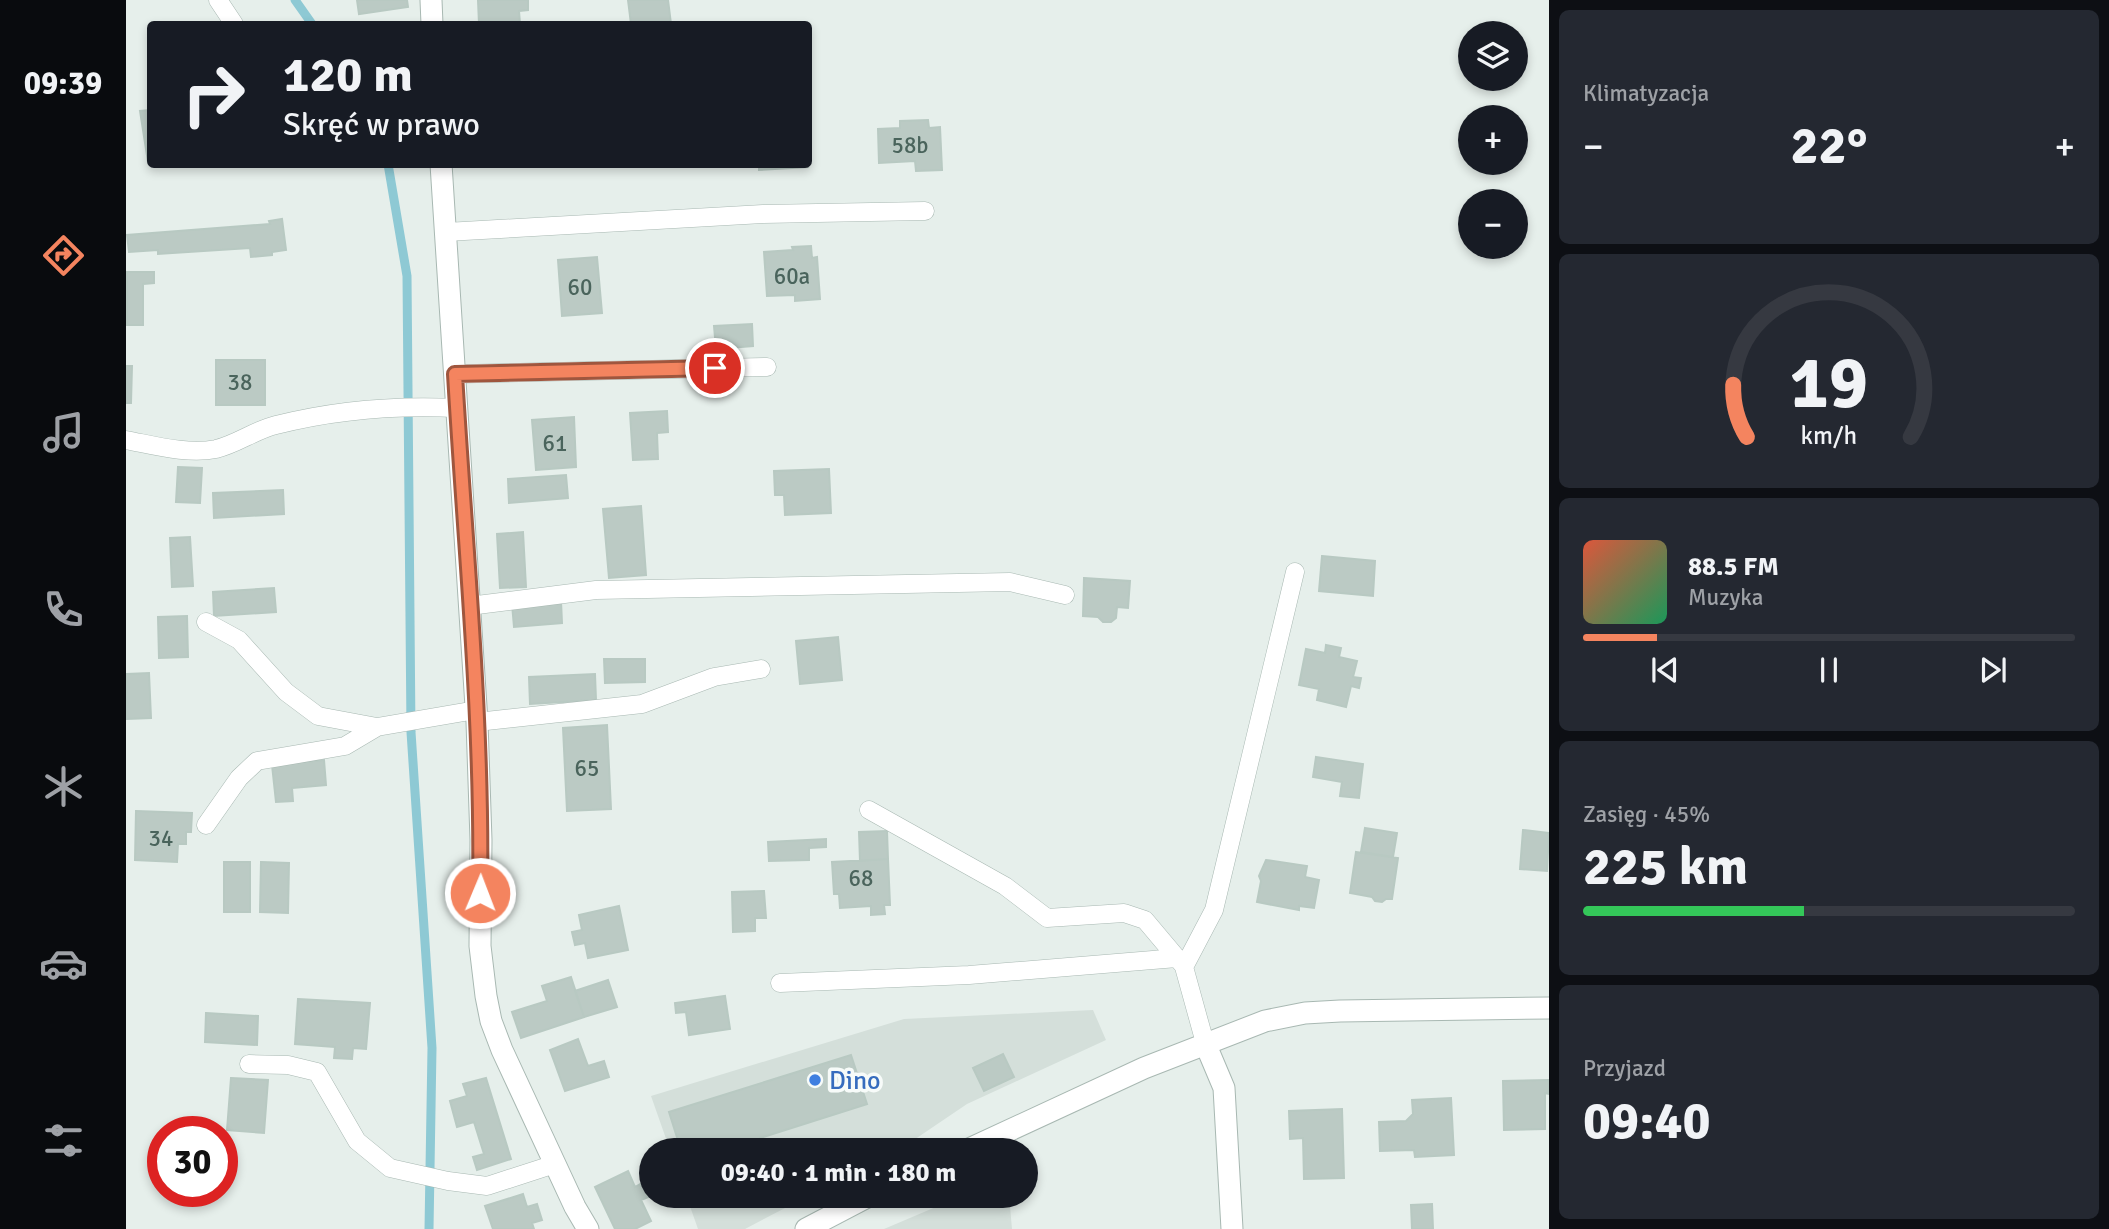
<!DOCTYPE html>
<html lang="pl">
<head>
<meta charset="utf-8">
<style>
  body { margin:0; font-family:Signika,sans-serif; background:#242831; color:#f1f3f6; height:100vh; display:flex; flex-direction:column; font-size:26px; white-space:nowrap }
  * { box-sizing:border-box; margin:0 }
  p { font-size:23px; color:#9ea1a6 }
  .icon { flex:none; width:38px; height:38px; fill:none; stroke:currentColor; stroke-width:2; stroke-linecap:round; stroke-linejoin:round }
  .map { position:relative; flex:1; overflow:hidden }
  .details { display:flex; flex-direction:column; gap:10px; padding:10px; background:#0d0f14; width:560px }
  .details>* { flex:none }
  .top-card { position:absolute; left:21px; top:21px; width:665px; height:147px; border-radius:7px; box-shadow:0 4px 10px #0003; background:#171b24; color:#f1f3f6; overflow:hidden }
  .controls { position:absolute; left:1332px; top:21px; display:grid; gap:14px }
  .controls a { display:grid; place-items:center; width:70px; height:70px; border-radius:50%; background:#171b24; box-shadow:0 4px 10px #0003; font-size:35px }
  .speed { position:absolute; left:21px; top:1116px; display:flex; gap:14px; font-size:35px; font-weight:700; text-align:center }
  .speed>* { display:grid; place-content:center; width:91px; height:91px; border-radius:50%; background:#171b24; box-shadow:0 4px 10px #0003; line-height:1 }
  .speed .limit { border:10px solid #d22; background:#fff; color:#111 }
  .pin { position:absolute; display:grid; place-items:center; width:60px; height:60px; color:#fff; margin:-30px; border:4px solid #fff; border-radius:50%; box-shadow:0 2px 7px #0007 }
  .me { position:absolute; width:77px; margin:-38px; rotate:1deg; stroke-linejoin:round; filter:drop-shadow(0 0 5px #0008) }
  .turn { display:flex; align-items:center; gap:24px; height:147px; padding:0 21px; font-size:32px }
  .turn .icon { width:91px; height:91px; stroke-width:2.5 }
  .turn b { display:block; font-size:49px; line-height:60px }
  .big { font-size:52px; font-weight:700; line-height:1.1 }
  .details .widget { flex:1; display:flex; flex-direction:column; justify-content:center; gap:10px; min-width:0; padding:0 24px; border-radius:10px; background:#242831 }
  .details .dial { align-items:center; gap:0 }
  .dial svg { height:182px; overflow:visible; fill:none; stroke:#363941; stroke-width:7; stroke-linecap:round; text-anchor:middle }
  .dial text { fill:#f1f3f6; stroke:none }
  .song { display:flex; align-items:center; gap:21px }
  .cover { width:84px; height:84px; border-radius:10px; background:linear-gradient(135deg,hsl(10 70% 55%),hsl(150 70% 35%)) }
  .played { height:7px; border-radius:4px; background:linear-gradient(90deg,#f4845f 15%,#363941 15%) }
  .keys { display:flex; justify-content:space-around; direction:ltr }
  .heat { display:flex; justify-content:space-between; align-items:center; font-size:38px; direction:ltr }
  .charge { height:10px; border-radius:5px; background:linear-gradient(90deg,#34c759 45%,#363941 0) }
  .trip { position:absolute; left:513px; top:1138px; width:399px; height:70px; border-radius:35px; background:#171b24; box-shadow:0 4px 10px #0003; font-weight:700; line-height:70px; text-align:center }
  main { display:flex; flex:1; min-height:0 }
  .tab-bar { display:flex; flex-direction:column; width:126px; justify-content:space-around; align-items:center; background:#090b0e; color:#9ea1a6 }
  .tab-bar .icon { width:49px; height:49px }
  .tab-bar .on { color:#f4845f }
  .tab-bar b { font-size:32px; color:#f1f3f6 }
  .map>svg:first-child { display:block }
</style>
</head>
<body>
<main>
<nav class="tab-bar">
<b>09:39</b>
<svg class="icon on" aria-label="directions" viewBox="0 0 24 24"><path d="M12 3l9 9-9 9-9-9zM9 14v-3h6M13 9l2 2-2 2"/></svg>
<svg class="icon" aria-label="music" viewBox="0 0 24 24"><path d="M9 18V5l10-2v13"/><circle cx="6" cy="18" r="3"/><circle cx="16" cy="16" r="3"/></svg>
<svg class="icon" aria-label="phone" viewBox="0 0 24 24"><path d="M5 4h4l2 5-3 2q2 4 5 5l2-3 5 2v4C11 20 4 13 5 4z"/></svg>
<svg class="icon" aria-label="climate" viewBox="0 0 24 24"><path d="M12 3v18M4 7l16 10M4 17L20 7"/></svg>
<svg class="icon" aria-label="car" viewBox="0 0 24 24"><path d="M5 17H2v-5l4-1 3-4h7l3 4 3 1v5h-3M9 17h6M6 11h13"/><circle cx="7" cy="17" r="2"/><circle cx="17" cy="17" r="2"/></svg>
<svg class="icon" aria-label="filters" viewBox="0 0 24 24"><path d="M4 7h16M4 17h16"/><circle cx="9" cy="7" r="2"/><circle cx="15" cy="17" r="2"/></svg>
</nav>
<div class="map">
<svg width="1423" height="1229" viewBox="0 0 1423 1229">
  <rect width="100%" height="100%" fill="#e6efeb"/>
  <path fill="#d4dfda" d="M967,1010l13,30 -139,64 -68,46h-229l-19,-54 253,-77z
    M560,1195h124l-65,34h-47z
    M838,1195h45l3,34h-128z"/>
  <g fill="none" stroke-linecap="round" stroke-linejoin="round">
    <path stroke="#8ec9d4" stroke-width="9" d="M169,0l17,24
      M262,164l19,112 4,456 21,316 -3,181"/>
  </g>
  <path fill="#bbcac4" stroke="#b8c9c2" stroke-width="2" d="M231,0h50l1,7 -49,7z
    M352,0h50v10l-9,1 1,13h-41z
    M502,0h40l3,24h-40z
    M24,110v52h-2l-8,-51z
    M802,120l1,8 11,-1 2,43 -26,1 -1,-10 -36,2 -1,-34 22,-1v-7z
    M608,164h73l1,3 -49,3v-4l-25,1z
    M156,219l4,31 -14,2v3l-21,2 -1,-9 -92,6v-4l-29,2 -2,-17 143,-11 -1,-3z
    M685,246l1,12 5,-1 3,42 -25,2v-6l-28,1 -3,-44 29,-2 -1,-3z
    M471,257l5,56 -40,3 -4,-56z
    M1,272h27v11l-11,1v41h-16z
    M626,324l1,22 -37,3 -2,-23z
    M90,360h49v45h-49z
    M0,366h6l-1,37h-5z
    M541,411l1,21 -11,1 1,26 -25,1 -3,-47z
    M448,417l2,50 -40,3 -4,-50z
    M52,467l24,1 -2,35 -24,-1z
    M703,469l2,44 -46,2 -1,-20h-9l-1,-24z
    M440,475l2,23 -59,5 -1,-24z
    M157,490l1,24 -70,4 -1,-25z
    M515,506l5,69 -37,3 -6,-69z
    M397,532l3,55 -26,1 -3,-54z
    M64,537l3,49 -21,1 -2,-49z
    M1196,556l53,5 -2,35 -54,-5z
    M958,578l46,3 -2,27 -11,-1 -1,11 -5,4h-8l-5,-5 -15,-1z
    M148,588l2,24 -62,4 -1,-24z
    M435,601l1,22 -48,4 -2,-23z
    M61,616l1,41 -29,1 -1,-41z
    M712,637l4,43 -42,4 -4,-43z
    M1200,645l15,3 -2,9 18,4 -4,16 8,1 -2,10 -8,-2 -5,21 -29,-7 2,-11 -20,-4 7,-36 19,4z
    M478,659h41v23l-40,1z
    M23,673l2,45 -25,1v-45z
    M469,674l1,26 -66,4 -1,-27z
    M481,725l4,84 -44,2 -4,-83z
    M1190,757l47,7 -4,34 -19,-2 2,-14 -29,-5z
    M198,760l2,25 -34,3 1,13 -17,1 -4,-37z
    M10,811l56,2 -1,19h-5v12h-8l-1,18 -42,-2z
    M1239,828l32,5 -4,24 -32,-5z
    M1397,830l26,3 -2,38 -27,-2z
    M761,831l1,28 -28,2 -1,-29z
    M700,839v8l-17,1v12l-40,1 -1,-19z
    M1230,852l42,6 -6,41h-6l-4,3 -7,-1 -3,-4 -22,-4z
    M762,859l2,46h-6l1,9 -14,1v-9l-31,2 -1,-14h-5l-2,-32z
    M1140,860l41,6 -2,11 14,3 -5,28 -15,-2v4l-42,-8 4,-21 -2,-5z
    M98,862h26v50h-26z
    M135,862l28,1 -1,50 -28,-1z
    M638,891l2,27h-11v13l-22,1 -1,-40z
    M493,906l9,44 -40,8 -3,-15 -10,2 -3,-13 10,-2 -3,-15z
    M445,977l13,40 -63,21 -9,-26 35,-11 -5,-15z
    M482,980l9,27 -33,10 -9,-26z
    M599,996l5,33 -41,6 -3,-23 -10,1 -1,-10z
    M172,999l72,4 -4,46 -13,-1 -1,11 -18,-1 1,-11 -40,-3z
    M80,1013l52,3 -1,29 -52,-3z
    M452,1039l10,27 16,-5 5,16 -44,14 -15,-41z
    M877,1054l11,23 -30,14 -11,-23z
    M725,1055l16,49 -107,34 3,12h-82l-12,-38z
    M105,1078l37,2 -4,53 -37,-3z
    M360,1078l25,81 -34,11 -4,-13 11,-3 -10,-32 -17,5 -7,-26 17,-5 -4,-12z
    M1423,1080v14l-4,-1v36l-41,1 -1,-49z
    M1325,1098l3,57 -39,2 -1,-7 -34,1 -1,-29 27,-1 7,-7 -1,-14z
    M1216,1109l2,69 -40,1 -1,-41 -13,1 -1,-28z
    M502,1171l7,16 9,-5 7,14 -10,4 10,21 -16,8h-20l-20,-42z
    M397,1194l4,13 10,-3 5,16 -10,3 2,6h-41l-8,-23z
    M1306,1204l1,25h-21l-1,-24z"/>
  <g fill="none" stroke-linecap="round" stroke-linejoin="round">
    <defs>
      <path id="service" d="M92,0l16,24
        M320,232l317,-18 162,-3
        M329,374l312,-7
        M0,440c27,5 62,15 90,9 21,-5 39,-19 60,-24 59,-15 120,-20 181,-17
        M343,606l127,-16 414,-8 55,13
        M80,622l33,18 47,52 32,24 59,11 99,-17
        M351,722l165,-18 72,-27 47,-8
        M743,810l136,76 42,32 77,-5 21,7 37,44
        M80,825l33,-47 18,-17 88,-15 32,-19
        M654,983l189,-8 208,-17
        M1079,1043l-21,-76 30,-57 81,-338
        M123,1064l39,1 29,7 40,69 33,27 58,13 39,5 68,-22"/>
      <path id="minor" d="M305,0l1,24
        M315,164l36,558 4,118 -1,106 6,50 5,25 11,29 73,157 13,22
        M1079,1043l19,45 8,141"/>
      <path id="tertiary" d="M841,1150l177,-82 121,-47 40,-8 35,-2 209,-3
        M680,1229l65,-34"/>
    </defs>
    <use href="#service" stroke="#a8b8b2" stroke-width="19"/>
    <use href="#minor" stroke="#a8b8b2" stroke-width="23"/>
    <use href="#tertiary" stroke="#a8b8b2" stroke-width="23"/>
    <use href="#service" stroke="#fff" stroke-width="18"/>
    <use href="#minor" stroke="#fff" stroke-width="21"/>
    <use href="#tertiary" stroke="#fff" stroke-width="21"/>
  </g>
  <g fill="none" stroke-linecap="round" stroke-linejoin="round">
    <defs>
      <path id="route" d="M354,893c3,-173 -15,-347 -25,-519l260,-6"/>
    </defs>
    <use href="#route" stroke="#9f563e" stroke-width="18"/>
    <use href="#route" stroke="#f4845f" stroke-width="12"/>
  </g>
  <circle fill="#3f7fe0" stroke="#f7fbf9" stroke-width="2.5" cx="689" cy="1080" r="7"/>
  <g text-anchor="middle" stroke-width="7" stroke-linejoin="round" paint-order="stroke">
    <g font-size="23" fill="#4a645c">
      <text x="784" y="153">58b</text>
      <text x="666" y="284">60a</text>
      <text x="454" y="295">60</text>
      <text x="114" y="390">38</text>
      <text x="429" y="451">61</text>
      <text x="461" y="776">65</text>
      <text x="35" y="846">34</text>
      <text x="735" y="886">68</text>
    </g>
    <g font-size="26" fill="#366cbe" stroke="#f7fbf9" text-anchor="start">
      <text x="703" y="1089">Dino</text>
    </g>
  </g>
</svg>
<div class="controls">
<a><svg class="icon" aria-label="layers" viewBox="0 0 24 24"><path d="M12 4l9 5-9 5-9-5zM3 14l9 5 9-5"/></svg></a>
<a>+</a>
<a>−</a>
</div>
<div class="speed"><div class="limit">30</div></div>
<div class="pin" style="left:589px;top:368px;background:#d93025"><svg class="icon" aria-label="arrive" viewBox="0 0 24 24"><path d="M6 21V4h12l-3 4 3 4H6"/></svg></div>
<svg class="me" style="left:354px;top:893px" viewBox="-20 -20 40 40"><circle r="17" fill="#f4845f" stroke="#fff" stroke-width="3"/><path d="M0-11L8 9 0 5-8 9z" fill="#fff"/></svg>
<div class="trip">09:40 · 1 min · 180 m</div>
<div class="top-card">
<div class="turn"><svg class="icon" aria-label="right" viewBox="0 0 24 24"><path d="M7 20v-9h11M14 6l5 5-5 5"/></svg><div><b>120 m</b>Skręć w prawo</div></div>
</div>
</div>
<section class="details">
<div class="widget"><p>Klimatyzacja</p>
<div class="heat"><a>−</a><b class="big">22°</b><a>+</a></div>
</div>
<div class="widget dial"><svg viewBox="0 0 100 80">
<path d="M14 69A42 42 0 1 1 86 69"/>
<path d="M14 69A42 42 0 0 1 8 46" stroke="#f4845f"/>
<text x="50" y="56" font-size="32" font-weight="700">19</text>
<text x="50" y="72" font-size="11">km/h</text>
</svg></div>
<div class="widget">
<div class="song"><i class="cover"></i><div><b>88.5 FM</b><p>Muzyka</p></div></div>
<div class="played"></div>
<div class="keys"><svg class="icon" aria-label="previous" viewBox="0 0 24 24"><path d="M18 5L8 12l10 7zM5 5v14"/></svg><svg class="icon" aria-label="pause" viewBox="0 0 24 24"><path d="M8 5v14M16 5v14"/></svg><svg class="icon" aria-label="next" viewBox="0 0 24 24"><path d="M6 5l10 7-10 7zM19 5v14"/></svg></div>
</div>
<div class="widget"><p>Zasięg · 45%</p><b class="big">225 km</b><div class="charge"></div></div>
<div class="widget"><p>Przyjazd</p><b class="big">09:40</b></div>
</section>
</main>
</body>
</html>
